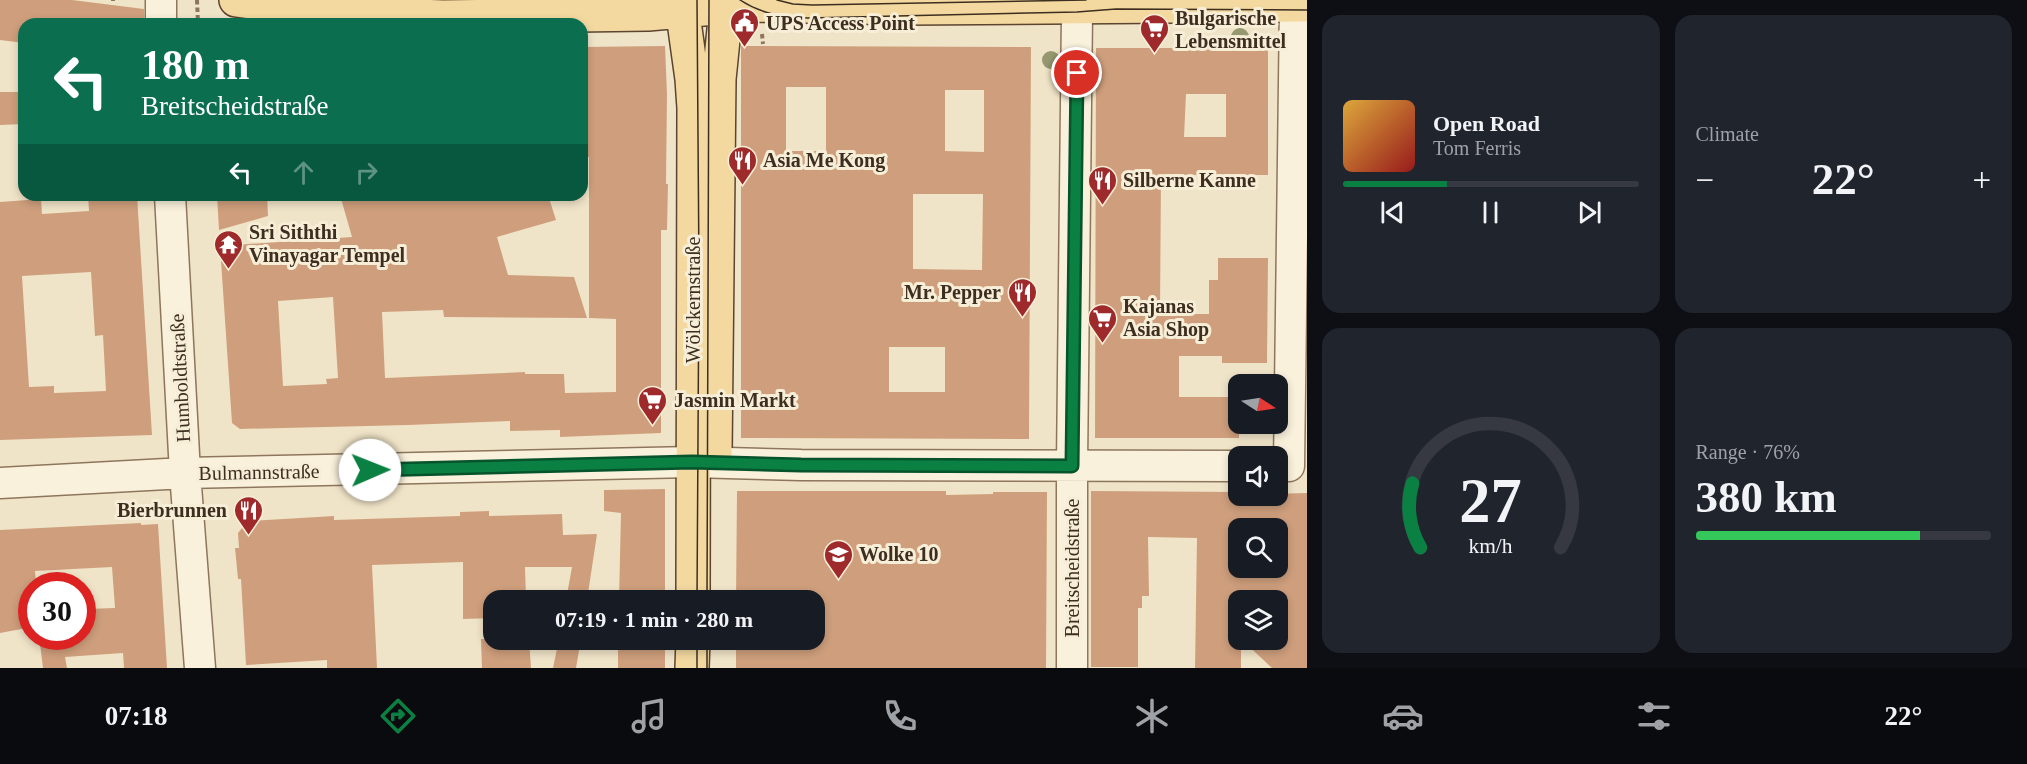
<!DOCTYPE html>
<html lang="en">
<head>
<meta charset="utf-8">
<style>
  body { margin:0; font-family:"Times New Roman",serif; background:#20242c; color:#f1f3f6; height:100vh; display:flex; flex-direction:column; font-size:22px; white-space:nowrap }
  * { box-sizing:border-box; margin:0 }
  p { font-size:20px; color:#9ea1a6 }
  .icon { flex:none; width:33px; height:33px; fill:none; stroke:currentColor; stroke-width:2; stroke-linecap:round; stroke-linejoin:round }
  .map { position:relative; flex:1; overflow:hidden }
  .panel { display:flex; flex-direction:column; gap:15px; padding:15px; background:#0d0f14; width:720px }
  .panel>* { flex:none }
  .banner { position:absolute; left:18px; top:18px; width:570px; height:183px; border-radius:18px; box-shadow:0 3px 9px #0003; background:#0b6e4f; color:#fff; overflow:hidden }
  .needle { width:39px; rotate:102deg }
  .buttons { position:absolute; left:1228px; top:374px; display:grid; gap:12px }
  .buttons a { display:grid; place-items:center; width:60px; height:60px; border-radius:12px; background:#171b24; box-shadow:0 3px 9px #0003; font-size:30px }
  .speed { position:absolute; left:18px; top:572px; display:flex; gap:12px; font-size:30px; font-weight:700; text-align:center }
  .speed>* { display:grid; place-content:center; width:78px; height:78px; border-radius:50%; background:#171b24; box-shadow:0 3px 9px #0003; line-height:1 }
  .speed .limit { border:9px solid #d22; background:#fff; color:#111 }
  .pin { position:absolute; display:grid; place-items:center; width:51px; height:51px; color:#fff; margin:-26px; border:3px solid #fff; border-radius:50%; box-shadow:0 2px 6px #0007 }
  .me { position:absolute; width:66px; margin:-33px; rotate:89deg; stroke-linejoin:round; filter:drop-shadow(0 0 4px #0008) }
  .turn { display:flex; align-items:center; gap:21px; height:126px; padding:0 24px; font-size:27px }
  .turn .icon { width:78px; height:78px; stroke-width:2.5 }
  .turn b { display:block; font-size:42px; line-height:51px }
  .lanes { display:flex; align-items:center; height:57px; padding:0 24px; background:#0003; justify-content:center; gap:30px; direction:ltr }
  .lanes .off { opacity:.35 }
  .big { font-size:45px; font-weight:700; line-height:1.1 }
  .panel .tile { flex:1; display:flex; flex-direction:column; justify-content:center; gap:9px; min-width:0; padding:0 21px; border-radius:18px; background:#20242c }
  .panel .dial { align-items:center; gap:0 }
  .dial svg { height:156px; overflow:visible; fill:none; stroke:#363941; stroke-width:7; stroke-linecap:round; text-anchor:middle }
  .dial text { fill:#f1f3f6; stroke:none }
  .song { display:flex; align-items:center; gap:18px }
  .cover { width:72px; height:72px; border-radius:9px; background:linear-gradient(135deg,hsl(40 70% 55%),hsl(0 70% 35%)) }
  .played { height:6px; border-radius:3px; background:linear-gradient(90deg,#0b8043 35%,#363941 35%) }
  .keys { display:flex; justify-content:space-around; direction:ltr }
  .heat { display:flex; justify-content:space-between; align-items:center; font-size:33px; direction:ltr }
  .charge { height:9px; border-radius:4px; background:linear-gradient(90deg,#34c759 76%,#363941 0) }
  .panel .tiles { flex:1; display:grid; gap:15px; grid-template-columns:repeat(2,1fr) }
  .trip { position:absolute; left:483px; top:590px; width:342px; height:60px; border-radius:18px; background:#171b24; box-shadow:0 3px 9px #0003; font-weight:700; line-height:60px; text-align:center }
  .dock { display:flex; height:96px; justify-content:space-around; align-items:center; background:#090b0e; color:#9ea1a6 }
  .dock .icon { width:42px; height:42px }
  .dock .on { color:#0b8043 }
  .dock b { font-size:27px; color:#f1f3f6 }
  main { display:flex; flex:1; min-height:0 }
  .map>svg:first-child { display:block }
</style>
</head>
<body>
<main>
<div class="map">
<svg width="1307" height="668" viewBox="0 0 1307 668">
  <rect width="100%" height="100%" fill="#f0e4c8"/>
  <path fill="#cf9f7d" fill-rule="evenodd" d="M0,0h72l72,9v15h-120v19l-24,-3z
    M665,46l2,48 -1,90h2l-1,46h-6v203l-101,4v-7l-50,1v-10l-102,4 -168,4 -8,-6 -12,-177 132,-9 -12,-42h208l8,25 -59,17 11,38 66,2 13,41 -143,-1 -1,-7 -61,2 3,66 140,-6v2h39l1,19 51,-1v-73l-27,-1v-161l-7,-1v-109zM333,297l5,81 -12,1 1,5 -44,2 -5,-85z
    M741,46l290,1 -2,392 -288,-1zM786,87h40v64h-40zM945,90h39v62l-39,-1zM913,194h70l-1,76 -69,-1zM889,347h56v45h-56z
    M1096,48h172v127h-107l-1,139h49v-34h9v-22h50l-1,105h-45v-7h-43v41h60v41h-144zM1186,94h40v43h-42z
    M0,92h24v32l-24,1z
    M88,195h49l15,240 -152,5v-238l41,-3 1,15 47,-3zM91,272l4,64 8,-1 3,56 -52,2v-7l-25,1 -7,-111z
    M217,195h50l1,21 -49,14z
    M665,489v111h-46l2,-87 -17,-2v-21z
    M737,491h209v4l47,-1v-2h54l-1,176h-310v-29h78v-39h-78z
    M1091,491l148,1v3l68,-2v175h-35l-31,-29v29h-46l2,-130 -49,-1 1,59h-7v12h-4v59h-47zM1239,528h39v39h-39zM1239,600h39v39h-39z
    M489,511v5l73,-2 1,21 34,-1 -10,66h-21l6,-33h-47l1,33h-32v18l-31,1v-57l-91,3 5,103h-50v-8l-81,5 -5,-86h-3l-3,-31h4l-1,-15 10,-12 86,-5v4l126,-4v-4z
    M141,523v2l17,-1 9,144h-43l-1,-15 -58,4 2,11h-24l-4,-32h43v-20l4,-1v-6l29,-1 -3,-41 -77,4 1,14h-4v42l-32,6v-103z
    M481,639h48l2,29h-49z
    M559,639h22l-5,29h-23z
    M618,639h47v29h-47z"/>
  <g fill="none" stroke-linecap="round" stroke-linejoin="round">
    <defs>
      <path id="minor" d="M161,0v24
        M170,195l15,278 15,195
        M1289,466l6,-461
        M0,483l185,-10 507,-11 109,3 438,1
        M1072,668v-202l5,-454 -1,-12"/>
      <path id="major" d="M236,0l103,13 104,4 205,-3 100,-9 158,3 401,-3
        M681,0l11,79 2,29 -1,492
        M715,454l4,-375 8,-79
        M692,668l1,-29"/>
    </defs>
    <use href="#minor" stroke="#8d765c" stroke-width="33"/>
    <use href="#major" stroke="#5b4430" stroke-width="36"/>
    <path stroke="#8d765c" stroke-width="4" stroke-dasharray="4.5 3" stroke-linecap="butt" d="M197,0l1,24
      M113,1v-1
      M762,34l1,10"/>
    <use href="#minor" stroke="#faf1dc" stroke-width="30"/>
    <use href="#major" stroke="#f3d9a0" stroke-width="33"/>
    <path stroke="#3d2e20" stroke-width="1.5" d="M740,0c21,14 43,17 68,18l269,-6 39,-3 191,1
      M777,0l16,4 19,1 274,-5
      M697,600l2,-329 -2,-271
      M707,600l2,-600
      M697,668v-29
      M707,668v-29"/>
  </g>
  <g fill="#96986f">
    <circle cx="1240" cy="37" r="9"/>
    <circle cx="1051" cy="60" r="9"/>
  </g>
  <g fill="none" stroke-linecap="round" stroke-linejoin="round">
    <defs>
      <path id="route" d="M370,470l322,-8 109,3 271,1 5,-393"/>
    </defs>
    <use href="#route" stroke="#07532c" stroke-width="15"/>
    <use href="#route" stroke="#0b8043" stroke-width="10"/>
  </g>
  <defs>
    <symbol id="civic-pin" viewBox="-11 -11 22 30"><path d="M0 17L-7.5 6A9.5 9.5 0 1 1 7.5 6Z" fill="#9e2a2b" stroke="#f7eed8"/><path d="M-.6-6.5H3V-4.5H.6V-3L4-1V1h2V6H-6V1h2V-1L-.6-3ZM-1.2 2.5V6h2.4V2.5Z" fill="#fff"/></symbol>
    <symbol id="supermarket-pin" viewBox="-11 -11 22 30"><path d="M0 17L-7.5 6A9.5 9.5 0 1 1 7.5 6Z" fill="#9e2a2b" stroke="#f7eed8"/><path d="M-6-5.5h2.5l.6 2H6L4.5 2H-2.5L-4.4-4H-6ZM-1.5 3.2a1.3 1.3 0 1 0 .1 0ZM3 3.2a1.3 1.3 0 1 0 .1 0Z" fill="#fff"/></symbol>
    <symbol id="restaurant-pin" viewBox="-11 -11 22 30"><path d="M0 17L-7.5 6A9.5 9.5 0 1 1 7.5 6Z" fill="#9e2a2b" stroke="#f7eed8"/><path d="M-5-6h1v4h1v-4h1v4h1v-4h1v5L-1.5 .5V6h-2V.5L-5-1ZM5-6V6H3V1.5H1.5Q1.5-4 5-6Z" fill="#fff"/></symbol>
    <symbol id="temple-pin" viewBox="-11 -11 22 30"><path d="M0 17L-7.5 6A9.5 9.5 0 1 1 7.5 6Z" fill="#9e2a2b" stroke="#f7eed8"/><path d="M0-6L5-2H3V0L6.5 2.5H4V6H1.5V3h-3V6H-4V2.5H-6.5L-3 0V-2H-5Z" fill="#fff"/></symbol>
    <symbol id="school-pin" viewBox="-11 -11 22 30"><path d="M0 17L-7.5 6A9.5 9.5 0 1 1 7.5 6Z" fill="#9e2a2b" stroke="#f7eed8"/><path d="M0-5L7-2L0 1L-7-2ZM-4 1L0 2.5L4 1V4Q0 6-4 4Z" fill="#fff"/></symbol>
  </defs>
  <g fill-rule="evenodd">
    <use href="#civic-pin" x="728" y="6" width="33" height="45"/>
    <use href="#supermarket-pin" x="1138" y="12" width="33" height="45"/>
    <use href="#restaurant-pin" x="726" y="144" width="33" height="45"/>
    <use href="#restaurant-pin" x="1086" y="164" width="33" height="45"/>
    <use href="#temple-pin" x="212" y="228" width="33" height="45"/>
    <use href="#restaurant-pin" x="1006" y="276" width="33" height="45"/>
    <use href="#supermarket-pin" x="1086" y="302" width="33" height="45"/>
    <use href="#supermarket-pin" x="636" y="384" width="33" height="45"/>
    <use href="#restaurant-pin" x="232" y="494" width="33" height="45"/>
    <use href="#school-pin" x="822" y="538" width="33" height="45"/>
  </g>
  <g text-anchor="middle" stroke-width="6" stroke-linejoin="round" paint-order="stroke">
    <g font-size="20" font-weight="bold" fill="#3d2e20" stroke="#f7eed8" text-anchor="start">
      <text x="1175" y="25">Bulgarische<tspan x="1175" dy="23">Lebensmittel</tspan></text>
      <text x="766" y="30">UPS Access Point</text>
      <text x="763" y="167">Asia Me Kong</text>
      <text x="1123" y="187">Silberne Kanne</text>
      <text x="249" y="239">Sri Siththi<tspan x="249" dy="23">Vinayagar Tempel</tspan></text>
      <text x="1001" y="299" text-anchor="end">Mr. Pepper</text>
      <text x="1123" y="313">Kajanas<tspan x="1123" dy="23">Asia Shop</tspan></text>
      <text x="674" y="407">Jasmin Markt</text>
      <text x="227" y="517" text-anchor="end">Bierbrunnen</text>
      <text x="859" y="561">Wolke 10</text>
    </g>
    <g font-size="20" fill="#3d2e20" stroke="#f7eed8">
      <text transform="translate(693 300) rotate(-90)" y="7">Wölckernstraße</text>
      <text transform="translate(180 378) rotate(-93)" y="7">Humboldtstraße</text>
      <text transform="translate(259 472) rotate(-1)" y="7">Bulmannstraße</text>
      <text transform="translate(1072 568) rotate(-90)" y="7">Breitscheidstraße</text>
    </g>
  </g>
</svg>
<div class="buttons">
<a><svg class="needle" viewBox="-14 -14 28 28"><path d="M0-13l5 13h-10z" fill="#e53935"/><path d="M0 13l5-13h-10z" fill="#9ea1a6"/></svg></a>
<a><svg class="icon" aria-label="sound" viewBox="0 0 24 24"><path d="M4 9h4l5-4v14l-5-4H4zM17 9q2 3 0 6"/></svg></a>
<a><svg class="icon" aria-label="search" viewBox="0 0 24 24"><circle cx="10" cy="10" r="6"/><path d="M15 15l6 6"/></svg></a>
<a><svg class="icon" aria-label="layers" viewBox="0 0 24 24"><path d="M12 4l9 5-9 5-9-5zM3 14l9 5 9-5"/></svg></a>
</div>
<div class="speed"><div class="limit">30</div></div>
<div class="pin" style="left:1077px;top:73px;background:#d93025"><svg class="icon" aria-label="arrive" viewBox="0 0 24 24"><path d="M6 21V4h12l-3 4 3 4H6"/></svg></div>
<svg class="me" style="left:370px;top:470px" viewBox="-20 -20 40 40"><circle r="19" fill="#fff"/><path d="M0-13L10 11 0 6-10 11z" fill="#0b8043"/></svg>
<div class="trip">07:19 · 1 min · 280 m</div>
<div class="banner">
<div class="turn"><svg class="icon" aria-label="left" viewBox="0 0 24 24"><path d="M17 20v-9H6M10 6l-5 5 5 5"/></svg><div><b>180 m</b>Breitscheidstraße</div></div>
<div class="lanes"><svg class="icon" aria-label="left" viewBox="0 0 24 24"><path d="M17 20v-9H6M10 6l-5 5 5 5"/></svg><svg class="icon off" aria-label="ahead" viewBox="0 0 24 24"><path d="M12 20V5M6 11l6-6 6 6"/></svg><svg class="icon off" aria-label="right" viewBox="0 0 24 24"><path d="M7 20v-9h11M14 6l5 5-5 5"/></svg></div>
</div>
</div>
<section class="panel">
<div class="tiles">
<div class="tile">
<div class="song"><i class="cover"></i><div><b>Open Road</b><p>Tom Ferris</p></div></div>
<div class="played"></div>
<div class="keys"><svg class="icon" aria-label="previous" viewBox="0 0 24 24"><path d="M18 5L8 12l10 7zM5 5v14"/></svg><svg class="icon" aria-label="pause" viewBox="0 0 24 24"><path d="M8 5v14M16 5v14"/></svg><svg class="icon" aria-label="next" viewBox="0 0 24 24"><path d="M6 5l10 7-10 7zM19 5v14"/></svg></div>
</div>
<div class="tile"><p>Climate</p>
<div class="heat"><a>−</a><b class="big">22°</b><a>+</a></div>
</div>
<div class="tile dial"><svg viewBox="0 0 100 80">
<path d="M14 69A42 42 0 1 1 86 69"/>
<path d="M14 69A42 42 0 0 1 10 36" stroke="#0b8043"/>
<text x="50" y="56" font-size="32" font-weight="700">27</text>
<text x="50" y="72" font-size="11">km/h</text>
</svg></div>
<div class="tile"><p>Range · 76%</p><b class="big">380 km</b><div class="charge"></div></div>
</div>
</section>
</main>
<nav class="dock">
<b>07:18</b>
<svg class="icon on" aria-label="directions" viewBox="0 0 24 24"><path d="M12 3l9 9-9 9-9-9zM9 14v-3h6M13 9l2 2-2 2"/></svg>
<svg class="icon" aria-label="music" viewBox="0 0 24 24"><path d="M9 18V5l10-2v13"/><circle cx="6" cy="18" r="3"/><circle cx="16" cy="16" r="3"/></svg>
<svg class="icon" aria-label="phone" viewBox="0 0 24 24"><path d="M5 4h4l2 5-3 2q2 4 5 5l2-3 5 2v4C11 20 4 13 5 4z"/></svg>
<svg class="icon" aria-label="climate" viewBox="0 0 24 24"><path d="M12 3v18M4 7l16 10M4 17L20 7"/></svg>
<svg class="icon" aria-label="car" viewBox="0 0 24 24"><path d="M5 17H2v-5l4-1 3-4h7l3 4 3 1v5h-3M9 17h6M6 11h13"/><circle cx="7" cy="17" r="2"/><circle cx="17" cy="17" r="2"/></svg>
<svg class="icon" aria-label="filters" viewBox="0 0 24 24"><path d="M4 7h16M4 17h16"/><circle cx="9" cy="7" r="2"/><circle cx="15" cy="17" r="2"/></svg>
<b>22°</b>
</nav>
</body>
</html>
